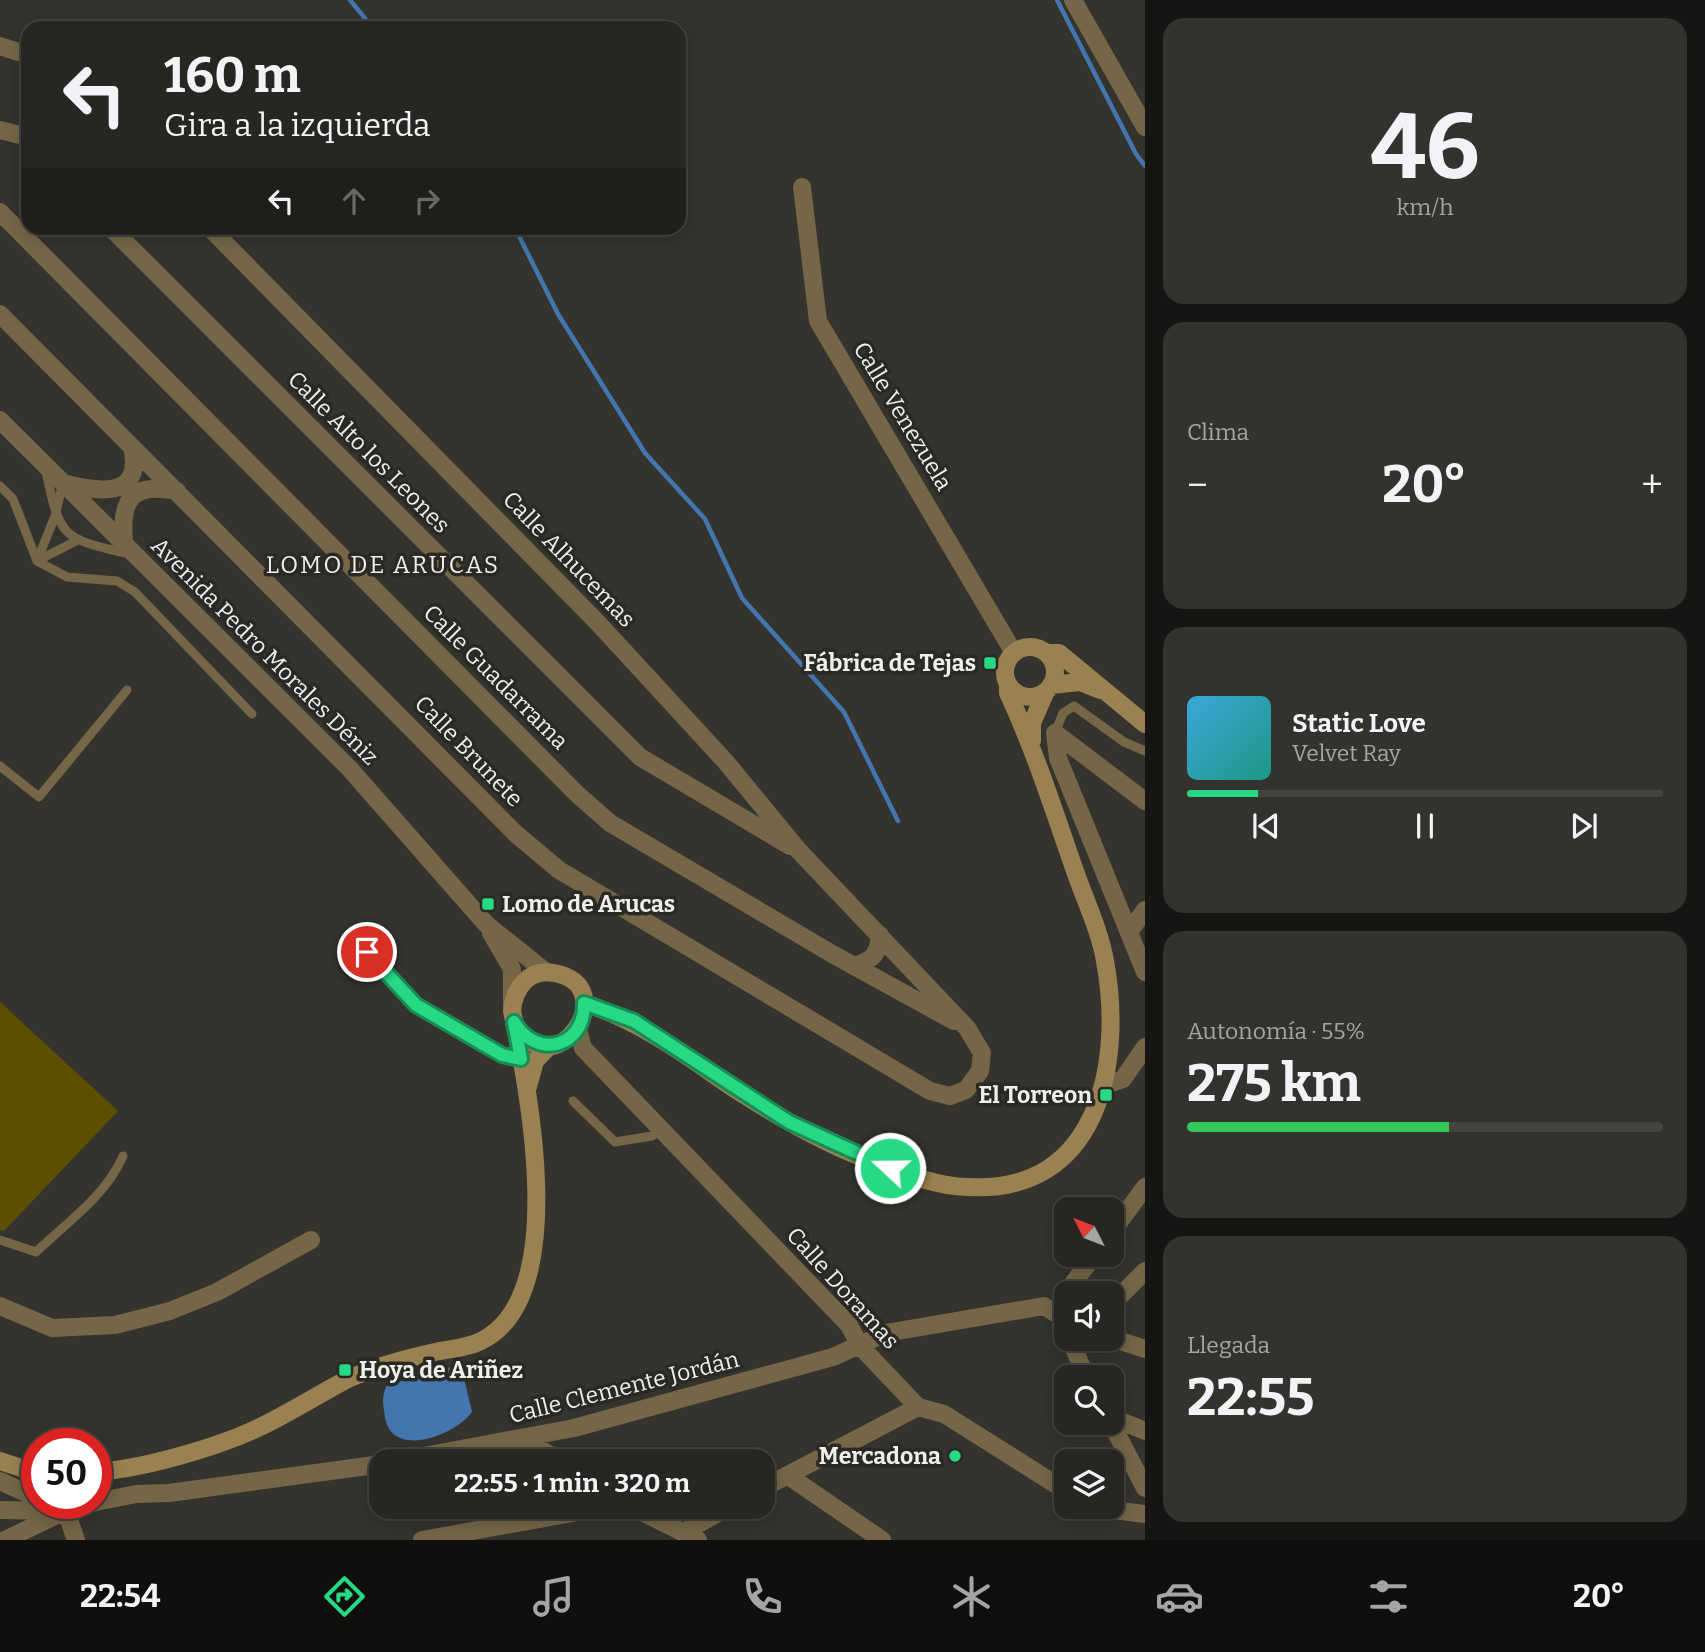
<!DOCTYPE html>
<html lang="es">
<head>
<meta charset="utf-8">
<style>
  body { margin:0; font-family:Bitter,serif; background:#33322f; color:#f1f3f6; height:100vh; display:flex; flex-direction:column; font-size:26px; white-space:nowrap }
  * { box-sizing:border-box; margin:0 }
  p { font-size:23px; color:#a4a5a5 }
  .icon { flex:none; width:38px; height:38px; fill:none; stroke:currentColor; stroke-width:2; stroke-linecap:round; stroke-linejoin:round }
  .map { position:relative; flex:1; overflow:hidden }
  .side { display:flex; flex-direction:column; gap:18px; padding:18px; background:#151513; width:560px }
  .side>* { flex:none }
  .guide { position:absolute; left:21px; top:21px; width:665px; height:214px; border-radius:21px; box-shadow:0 4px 18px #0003,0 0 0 2px #434340; background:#272622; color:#f1f3f6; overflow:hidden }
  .needle { width:46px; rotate:312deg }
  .tools { position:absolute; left:1054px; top:1197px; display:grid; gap:14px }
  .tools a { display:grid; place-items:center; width:70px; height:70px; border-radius:14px; background:#272622; box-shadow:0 4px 18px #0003,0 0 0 2px #434340; font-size:35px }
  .speed { position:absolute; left:21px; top:1428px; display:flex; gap:14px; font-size:35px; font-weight:700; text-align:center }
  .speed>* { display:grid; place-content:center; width:91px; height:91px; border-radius:50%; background:#272622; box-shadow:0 4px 18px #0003,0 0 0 2px #434340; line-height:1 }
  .speed .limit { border:10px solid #d22; background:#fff; color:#111 }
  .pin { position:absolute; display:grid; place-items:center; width:60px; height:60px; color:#fff; margin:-30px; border:4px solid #fff; border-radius:50%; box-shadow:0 2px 7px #0007 }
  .me { position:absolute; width:77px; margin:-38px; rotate:291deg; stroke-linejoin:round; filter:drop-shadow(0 0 5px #0008) }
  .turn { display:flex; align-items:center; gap:24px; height:147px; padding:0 28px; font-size:32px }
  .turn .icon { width:91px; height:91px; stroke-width:2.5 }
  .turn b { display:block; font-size:49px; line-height:60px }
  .lanes { display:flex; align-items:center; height:66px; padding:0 28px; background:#0003; justify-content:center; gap:35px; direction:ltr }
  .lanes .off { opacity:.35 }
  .big { font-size:52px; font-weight:700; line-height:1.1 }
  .side .tile { flex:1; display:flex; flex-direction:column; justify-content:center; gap:10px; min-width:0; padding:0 24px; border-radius:21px; background:#33322f }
  .side .dial { align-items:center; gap:0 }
  .dial b { font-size:91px; line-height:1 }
  .song { display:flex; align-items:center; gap:21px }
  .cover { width:84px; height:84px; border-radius:10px; background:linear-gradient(135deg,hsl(200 70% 55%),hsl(170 70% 35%)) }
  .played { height:7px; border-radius:4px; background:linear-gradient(90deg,#27d885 15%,#434340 15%) }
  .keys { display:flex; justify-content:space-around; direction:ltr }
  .heat { display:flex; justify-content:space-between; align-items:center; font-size:38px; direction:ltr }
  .charge { height:10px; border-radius:5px; background:linear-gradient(90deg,#34c759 55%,#434340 0) }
  .trip { position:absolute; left:369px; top:1449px; width:406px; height:70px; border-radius:21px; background:#272622; box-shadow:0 4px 18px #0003,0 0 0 2px #434340; font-weight:700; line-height:70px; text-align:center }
  .dock { display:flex; height:112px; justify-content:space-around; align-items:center; background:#100f0e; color:#a4a5a5 }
  .dock .icon { width:49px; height:49px }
  .dock .selected { color:#27d885 }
  .dock b { font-size:32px; color:#f1f3f6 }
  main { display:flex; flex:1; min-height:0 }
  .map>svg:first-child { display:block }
</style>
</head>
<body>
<main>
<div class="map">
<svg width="1145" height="1540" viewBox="0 0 1145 1540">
  <rect width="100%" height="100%" fill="#34332e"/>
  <path fill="#5c5000" d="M0,1002l118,109 -114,120 -4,-1z"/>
  <path fill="#4375af" d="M455,1366l8,8 9,38c-16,23 -80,48 -87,5 -2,-13 -4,-20 2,-32z"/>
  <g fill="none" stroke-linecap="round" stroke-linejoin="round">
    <path stroke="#4375af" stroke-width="4.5" d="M350,0l23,28
      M1057,0l79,154 9,12
      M515,228l43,86 87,139 60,66 37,79 102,114 54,109"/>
    <path stroke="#756648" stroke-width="9" d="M46,471c14,68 16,67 83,83
      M63,483l-8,33 -18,45 39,-20
      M0,486l13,13 24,62 30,16 50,4 18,11 117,122
      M1055,733l8,-20 11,-7 50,36 21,9
      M0,766l39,31 88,-107
      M367,952l49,53 86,50 19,4
      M573,1101l42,41 37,-6 10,-7
      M0,1240l36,12c30,-29 70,-56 87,-96"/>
    <path stroke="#756648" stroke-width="18" d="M1073,0l72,127
      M0,46l28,9
      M0,130l28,7
      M802,187l16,134 196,332
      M0,212l577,582 33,29 224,132 120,66
      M111,228l529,529 150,89
      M0,314l516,520 43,36 371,221 20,5 16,-6 14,-19 2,-18 -15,-25 -168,-177 -74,-90 -127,-138 -388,-395
      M63,483c34,9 81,17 69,-36
      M124,542c-4,-43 8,-60 53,-51
      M1055,733l3,25 87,214
      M1055,733l90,68
      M1129,932l16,-22
      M854,966c19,-6 24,-11 26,-31
      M578,1030l5,18 266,277 11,21 58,61 26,7 122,77
      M1103,1086l20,-7 22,-32
      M1111,1233l34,-46
      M1111,1305l34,-34
      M0,1306l52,22 63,-3 55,-14 47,-19 94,-52
      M1066,1328c-11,-30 12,-51 29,-73
      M1111,1338l34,11
      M1070,1339l16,38
      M1111,1417l34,14
      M1111,1423l34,65
      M525,1439l34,22
      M397,1461l177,-33 259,-71 53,-24 158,-27 22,14
      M787,1475l95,65
      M0,1481l37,17
      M763,1488l155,-81
      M96,1502l40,-8 33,-1 213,-29
      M63,1503l13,37
      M632,1507l66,33
      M1091,1507l54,7
      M0,1510l62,1
      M684,1532l45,-25
      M5,1540l60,-29 28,-8
      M422,1540l184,-33"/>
    <path stroke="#756648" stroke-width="18" d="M0,420l349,348 137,156 60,48
      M491,933l21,36v39"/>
    <path stroke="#998151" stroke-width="18" d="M1005 672a25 25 0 1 1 50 0a25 25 0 1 1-50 0Z
      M1046,653h13l86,71
      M1051,685l29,-3 20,8
      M1032,741v-18l14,-32
      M584,1003c57,18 102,53 151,86 43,28 88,54 136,72 30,11 63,25 96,26 131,8 157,-123 138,-226 -5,-30 -20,-61 -30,-90 -21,-60 -40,-120 -67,-178v-8
      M528,1087l7,-26 15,-16
      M0,1461l37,12
      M96,1472c46,-3 123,-25 164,-45 29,-14 56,-31 84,-46 29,-14 59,-22 91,-29 14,-3 33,-4 46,-11 90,-44 47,-253 31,-330 2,-23 17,-43 42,-38 71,12 1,121 -40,49"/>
  </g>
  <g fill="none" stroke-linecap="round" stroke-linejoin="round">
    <defs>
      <path id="route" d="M367,952l49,53 86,50 19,4 -7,-37c22,38 71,26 70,-19l50,18 155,101 101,46"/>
    </defs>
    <use href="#route" stroke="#198c56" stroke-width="18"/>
    <use href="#route" stroke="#27d885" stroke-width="12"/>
  </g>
  <g fill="#27d885" stroke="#2a2924" stroke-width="2.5">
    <rect x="983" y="656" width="14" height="14" rx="3.5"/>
    <rect x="481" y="897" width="14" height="14" rx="3.5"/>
    <rect x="1099" y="1088" width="14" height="14" rx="3.5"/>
    <rect x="338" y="1363" width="14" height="14" rx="3.5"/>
    <circle cx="955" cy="1456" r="7"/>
  </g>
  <g text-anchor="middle" stroke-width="7" stroke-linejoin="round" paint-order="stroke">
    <g font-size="23" fill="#efeeeb" stroke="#2a2924">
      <text transform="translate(903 416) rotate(59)" y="8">Calle Venezuela</text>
      <text transform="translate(369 452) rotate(45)" y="8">Calle Alto los Leones</text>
      <text transform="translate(569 559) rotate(46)" y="8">Calle Alhucemas</text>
      <text transform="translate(265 651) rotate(45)" y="8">Avenida Pedro Morales Déniz</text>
      <text transform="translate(496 677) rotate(45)" y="8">Calle Guadarrama</text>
      <text transform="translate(469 751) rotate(46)" y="8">Calle Brunete</text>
      <text transform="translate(843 1288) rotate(48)" y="8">Calle Doramas</text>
      <text transform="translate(624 1387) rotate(-14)" y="8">Calle Clemente Jordán</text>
    </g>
    <g font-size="23" font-weight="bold" fill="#efeeeb" stroke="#2a2924" text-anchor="end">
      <text x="976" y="671">Fábrica de Tejas</text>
      <text x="502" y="912" text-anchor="start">Lomo de Arucas</text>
      <text x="1092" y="1103">El Torreon</text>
      <text x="359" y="1378" text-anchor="start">Hoya de Ariñez</text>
      <text x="941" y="1464">Mercadona</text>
    </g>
    <g font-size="24" letter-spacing="2" fill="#efeeeb" stroke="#2a2924">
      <text x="383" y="573">LOMO DE ARUCAS</text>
    </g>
  </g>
</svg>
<div class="tools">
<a><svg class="needle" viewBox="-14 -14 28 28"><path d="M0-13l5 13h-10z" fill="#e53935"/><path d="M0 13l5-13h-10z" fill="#a4a5a5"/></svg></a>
<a><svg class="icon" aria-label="sound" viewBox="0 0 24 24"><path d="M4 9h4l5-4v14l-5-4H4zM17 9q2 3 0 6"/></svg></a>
<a><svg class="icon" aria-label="search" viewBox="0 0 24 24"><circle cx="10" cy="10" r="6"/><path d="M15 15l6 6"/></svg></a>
<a><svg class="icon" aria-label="layers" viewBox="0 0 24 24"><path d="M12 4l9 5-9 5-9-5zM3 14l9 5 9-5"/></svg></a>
</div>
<div class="speed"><div class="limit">50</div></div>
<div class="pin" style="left:367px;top:952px;background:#d93025"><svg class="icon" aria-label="arrive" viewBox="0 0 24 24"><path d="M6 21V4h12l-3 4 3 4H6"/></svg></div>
<svg class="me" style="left:890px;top:1168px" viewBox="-20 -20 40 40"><circle r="17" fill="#27d885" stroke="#fff" stroke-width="3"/><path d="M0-11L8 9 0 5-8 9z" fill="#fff"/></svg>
<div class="trip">22:55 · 1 min · 320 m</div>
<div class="guide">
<div class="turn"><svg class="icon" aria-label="left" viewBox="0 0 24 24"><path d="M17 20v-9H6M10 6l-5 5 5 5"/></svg><div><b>160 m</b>Gira a la izquierda</div></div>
<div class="lanes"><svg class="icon" aria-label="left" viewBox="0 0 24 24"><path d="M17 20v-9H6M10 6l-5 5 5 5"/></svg><svg class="icon off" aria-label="ahead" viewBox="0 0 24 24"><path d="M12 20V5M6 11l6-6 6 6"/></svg><svg class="icon off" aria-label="right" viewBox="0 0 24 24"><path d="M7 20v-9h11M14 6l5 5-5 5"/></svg></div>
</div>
</div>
<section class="side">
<div class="tile dial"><b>46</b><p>km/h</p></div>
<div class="tile"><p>Clima</p>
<div class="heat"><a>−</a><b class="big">20°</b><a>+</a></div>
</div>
<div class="tile">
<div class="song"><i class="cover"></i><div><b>Static Love</b><p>Velvet Ray</p></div></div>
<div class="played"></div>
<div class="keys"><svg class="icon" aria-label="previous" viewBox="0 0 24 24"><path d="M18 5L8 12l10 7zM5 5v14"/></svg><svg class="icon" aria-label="pause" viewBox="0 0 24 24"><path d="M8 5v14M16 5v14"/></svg><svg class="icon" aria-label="next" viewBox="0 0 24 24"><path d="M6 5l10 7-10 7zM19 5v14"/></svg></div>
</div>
<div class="tile"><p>Autonomía · 55%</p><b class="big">275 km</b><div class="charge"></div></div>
<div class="tile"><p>Llegada</p><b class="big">22:55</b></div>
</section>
</main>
<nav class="dock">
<b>22:54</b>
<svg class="icon selected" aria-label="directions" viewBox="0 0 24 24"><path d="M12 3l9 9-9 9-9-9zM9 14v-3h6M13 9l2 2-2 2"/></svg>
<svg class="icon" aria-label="music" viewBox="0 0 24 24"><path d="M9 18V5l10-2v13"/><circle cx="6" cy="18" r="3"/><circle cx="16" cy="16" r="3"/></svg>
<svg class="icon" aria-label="phone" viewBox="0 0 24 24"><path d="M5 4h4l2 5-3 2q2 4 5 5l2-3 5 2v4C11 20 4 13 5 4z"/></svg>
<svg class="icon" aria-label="climate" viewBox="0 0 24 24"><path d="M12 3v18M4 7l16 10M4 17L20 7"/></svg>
<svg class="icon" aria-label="car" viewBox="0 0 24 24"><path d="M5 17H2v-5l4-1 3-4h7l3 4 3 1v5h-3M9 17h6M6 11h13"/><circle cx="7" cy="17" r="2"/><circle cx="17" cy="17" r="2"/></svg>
<svg class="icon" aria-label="filters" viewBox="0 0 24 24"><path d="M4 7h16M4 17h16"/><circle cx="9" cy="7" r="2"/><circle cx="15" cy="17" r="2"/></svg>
<b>20°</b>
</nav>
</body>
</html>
